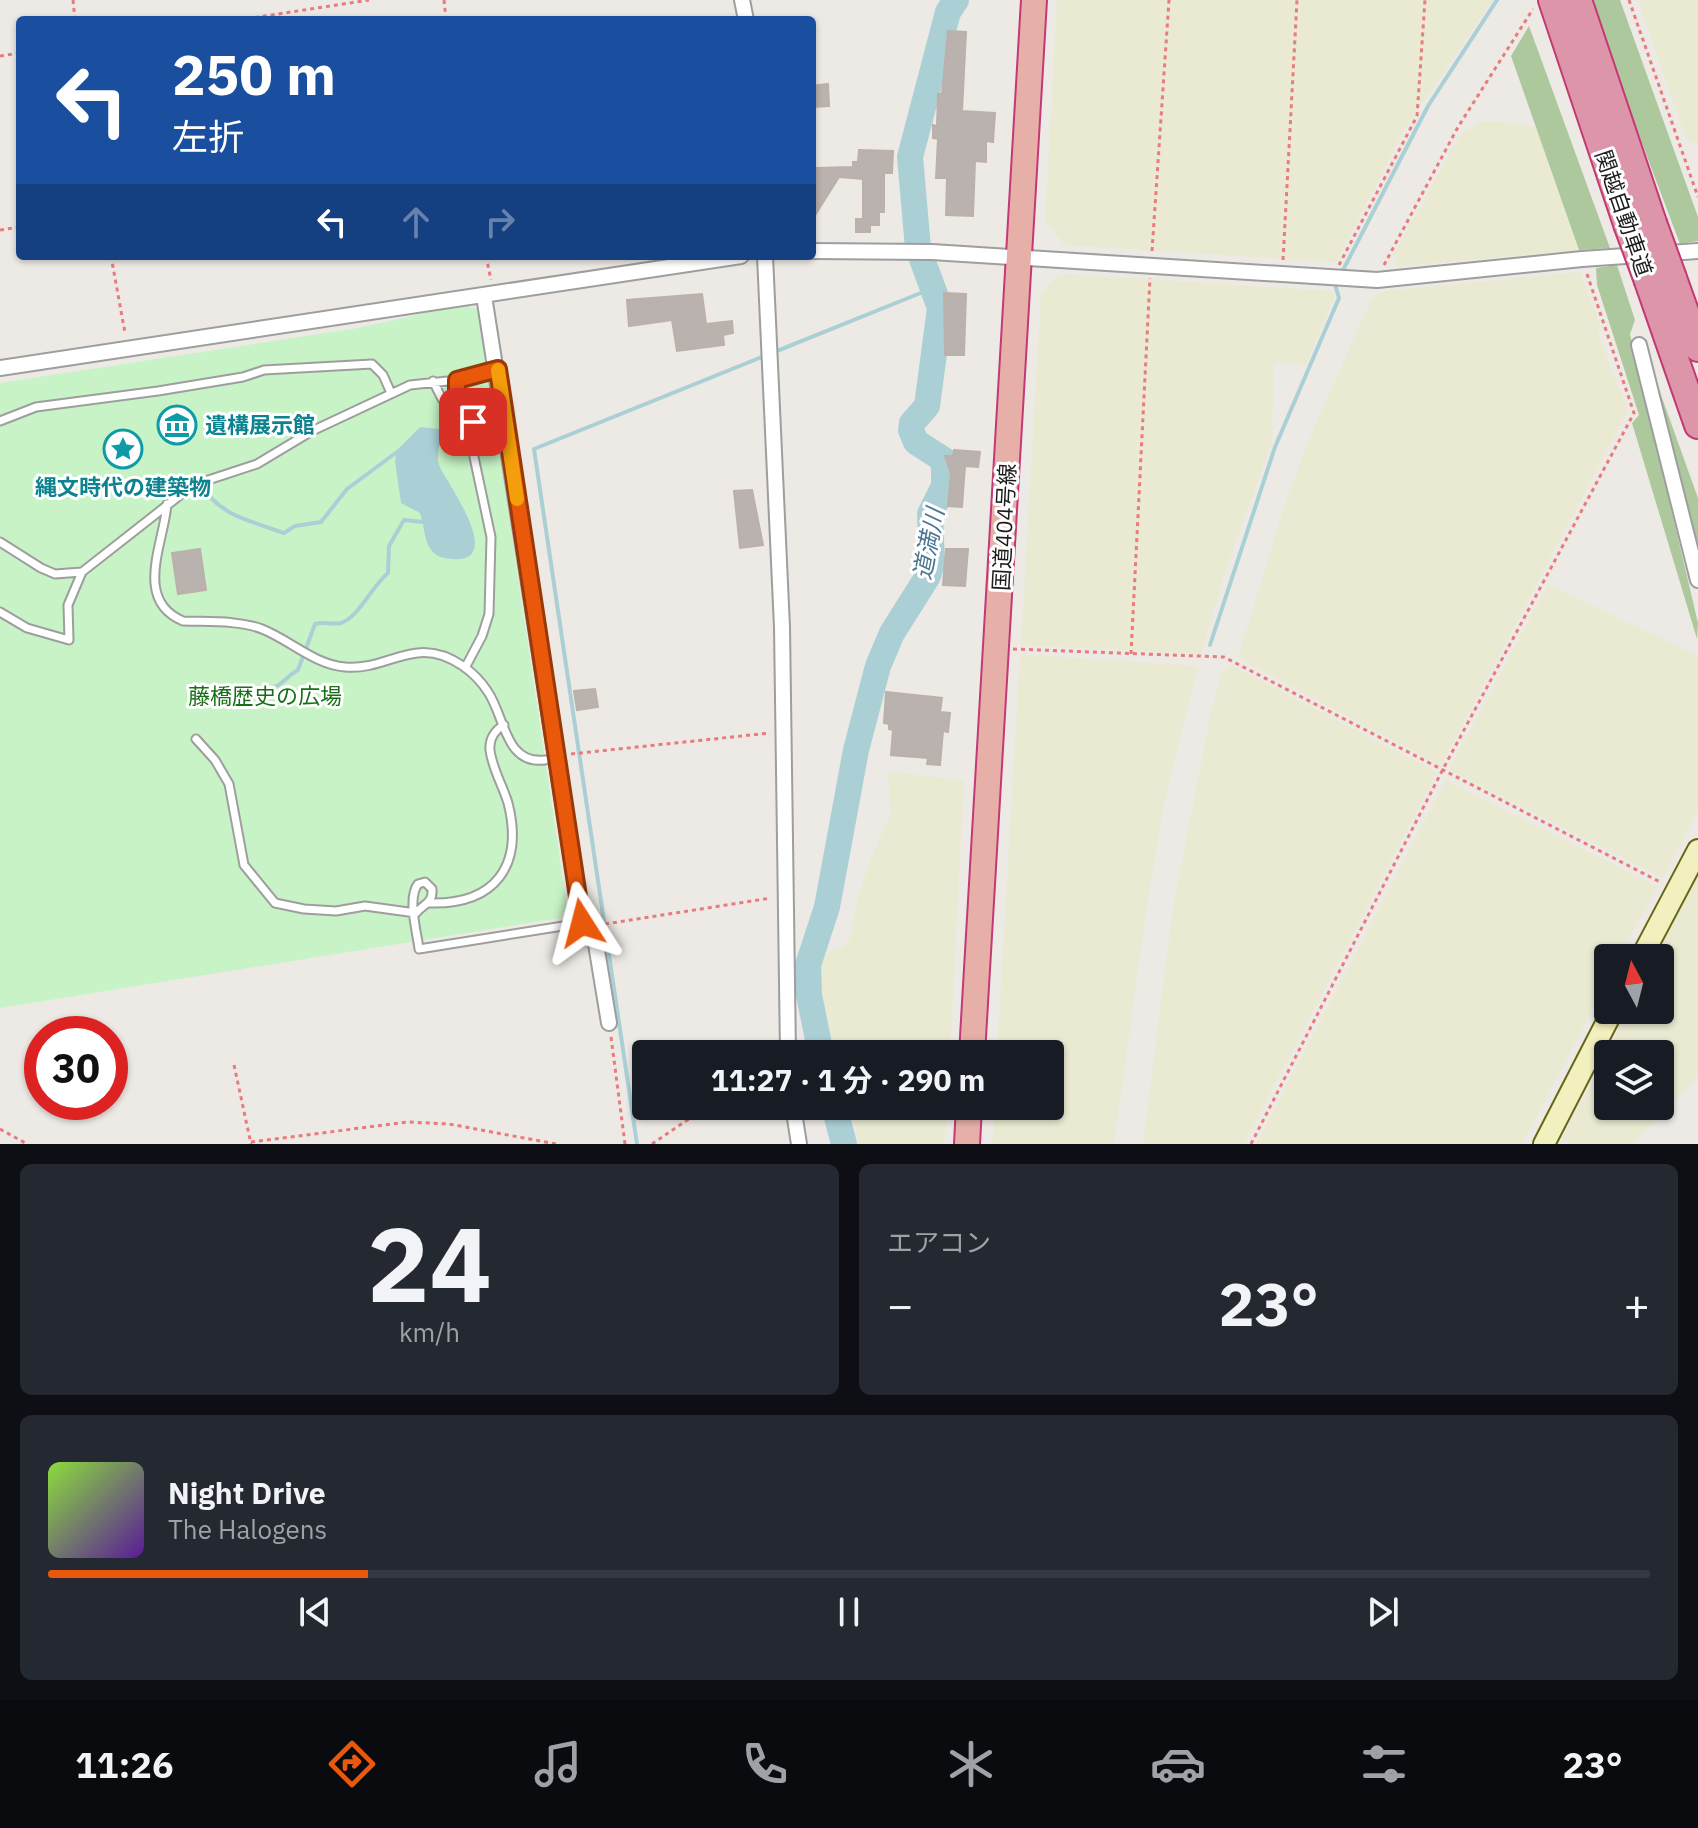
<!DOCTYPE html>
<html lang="ja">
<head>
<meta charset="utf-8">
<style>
  body { margin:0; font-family:"IBM Plex Sans","Noto Sans JP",sans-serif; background:#242831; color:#f1f3f6; height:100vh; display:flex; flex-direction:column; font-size:30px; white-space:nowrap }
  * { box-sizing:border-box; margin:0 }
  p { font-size:26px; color:#9ea1a6 }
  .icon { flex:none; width:44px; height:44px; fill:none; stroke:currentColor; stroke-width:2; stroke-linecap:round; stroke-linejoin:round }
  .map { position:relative; height:1144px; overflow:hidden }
  .side { display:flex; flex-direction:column; gap:20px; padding:20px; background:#0d0f14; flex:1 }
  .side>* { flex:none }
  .guide { position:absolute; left:16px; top:16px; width:800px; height:244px; border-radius:8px; box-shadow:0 2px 6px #0004; background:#1a4fa0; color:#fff; overflow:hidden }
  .needle { width:52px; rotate:353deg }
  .buttons { position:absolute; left:1594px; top:944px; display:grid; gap:16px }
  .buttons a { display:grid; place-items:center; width:80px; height:80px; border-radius:8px; background:#171b24; box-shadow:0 2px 6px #0004; font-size:40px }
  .speed { position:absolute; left:24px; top:1016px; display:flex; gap:16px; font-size:40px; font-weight:700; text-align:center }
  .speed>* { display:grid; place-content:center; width:104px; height:104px; border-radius:50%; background:#171b24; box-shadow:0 2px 6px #0004; line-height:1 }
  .speed .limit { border:12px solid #d22; background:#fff; color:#111 }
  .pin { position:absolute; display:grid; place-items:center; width:68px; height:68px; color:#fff; margin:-34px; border-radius:16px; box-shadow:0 4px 12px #0006 }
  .me { position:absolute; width:88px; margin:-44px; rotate:351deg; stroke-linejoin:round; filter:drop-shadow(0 0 6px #0008) }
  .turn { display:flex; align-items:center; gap:28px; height:168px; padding:0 24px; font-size:36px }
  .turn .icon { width:104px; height:104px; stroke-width:2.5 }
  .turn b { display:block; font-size:56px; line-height:68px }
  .lanes { display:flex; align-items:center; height:76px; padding:0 24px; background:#0003; justify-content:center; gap:40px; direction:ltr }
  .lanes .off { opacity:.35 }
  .big { font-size:60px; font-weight:700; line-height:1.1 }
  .side .widget { flex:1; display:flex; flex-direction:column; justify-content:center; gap:12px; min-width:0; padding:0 28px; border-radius:12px; background:#242831 }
  .side .dial { align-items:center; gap:0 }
  .dial b { font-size:104px; line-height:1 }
  .song { display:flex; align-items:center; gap:24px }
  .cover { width:96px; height:96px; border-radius:12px; background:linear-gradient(135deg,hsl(90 70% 55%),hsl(270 70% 35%)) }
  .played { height:8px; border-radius:4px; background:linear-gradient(90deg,#ea580c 20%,#363941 20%) }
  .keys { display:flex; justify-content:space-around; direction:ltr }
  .heat { display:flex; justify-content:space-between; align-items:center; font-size:44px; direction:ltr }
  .side .tiles { flex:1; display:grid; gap:20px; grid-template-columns:1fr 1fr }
  .widget:last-child { grid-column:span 2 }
  .trip { position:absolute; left:632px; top:1040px; width:432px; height:80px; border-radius:8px; background:#171b24; box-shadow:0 2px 6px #0004; font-weight:700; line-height:80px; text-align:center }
  .dock { display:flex; height:128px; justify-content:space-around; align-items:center; background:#090b0e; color:#9ea1a6 }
  .dock .icon { width:56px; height:56px }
  .dock .active { color:#ea580c }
  .dock b { font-size:36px; color:#f1f3f6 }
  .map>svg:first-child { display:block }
</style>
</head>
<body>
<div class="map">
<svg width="1698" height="1144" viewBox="0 0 1698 1144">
  <rect width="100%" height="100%" fill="#edeae5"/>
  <path fill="#eaead2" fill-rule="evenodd" d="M1057,0h436l-88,129 -69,133 -272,-17 -19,-25z
    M1638,0h60v145l-12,-6z
    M1496,121l40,6 41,118 -1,6 -179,15 -3,-12 67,-121 20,-11z
    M1580,272l21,55 -4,4 31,79 -187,356 -203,-108 49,-161 31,-79 54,-119 12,-8z
    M1067,274l264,17 4,4 -29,70 -32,-1 -2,78 -47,130 -24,82 -180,-9 20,-352 16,-17z
    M1548,584l150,72v155l-35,67 -214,-108z
    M1020,654l178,12 -32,128 -17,98 -35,252h-122l3,-38h55v-52h-53z
    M1230,665l207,107 -193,372h-101l30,-237 37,-190 12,-45z
    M888,771l76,10 -14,273h-113l-11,-36 -8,-54 3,-8 24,-10 6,-10 5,-32 13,-41 22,-49z
    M1446,780l211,107 -38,71h-11v22l-86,164h-266z
    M1698,869v207l-65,68h-60l-12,-5 69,-129h30l-2,-65zM1608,1054h52v52h-52z
    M850,1106h97l-3,38h-85z"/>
  <path fill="#aec89e" d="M1588,0h32l78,217v24l-18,3z
    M1529,26l81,222 -31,2 -68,-194z
    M1617,265l18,55 -5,14 68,289 -1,16 -65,-216 7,-8 -42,-130 -1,-17z
    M1656,381l42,117v61z"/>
  <path fill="#c7f3c6" d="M462,305l16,4 89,598 -7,11 -560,90v-625l358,-55z"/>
  <path fill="#aad0d6" d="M449,421l6,1 6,15 -2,5 -17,1 -3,4c-1,6 -2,12 0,18 7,17 69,99 12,94 -29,-2 -24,-26 -31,-46l-19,-10 -6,-42 2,-11 23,-23 20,2z"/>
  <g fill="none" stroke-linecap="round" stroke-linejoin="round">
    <path stroke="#aad0d6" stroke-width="4" d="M1342,272l86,-166 69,-106
      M200,485c23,32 48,35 84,48l11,-7 26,-4 26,-33 50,-37
      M1210,645l65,-198 64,-149 -4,-14 3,-4
      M215,700l29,-1 20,-11c15,3 21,-11 34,-18l17,-46c9,-3 18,1 26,-1 17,-5 31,-37 47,-50l1,-27 15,-26 19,2
      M637,1144l-103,-695 399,-161"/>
    <path stroke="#aad0d6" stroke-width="26" d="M821,1054l-12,-59 -1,-30 19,-58 29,-157 22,-84 14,-33 36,-57 4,-13 -2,-49 14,-28v-26l-28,-18 -5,-12 1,-7 15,-17 13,-98 -22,-60 -8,-91 38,-145 8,-12
      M834,1106l10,38"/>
  </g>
  <path fill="#bab2ae" stroke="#bdb0a9" stroke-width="2" d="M948,31l18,1 -4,79 33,2 -2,29 -7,-1v21l-11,-1 -2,55 -27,-1 1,-37h-11l2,-39 -5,-1v-13l4,1 1,-32h4z
    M828,84l1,22 -17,1v-21z
    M859,150l34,1 -1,22h-8v39h-5v13h-9v7h-14v-13h7v-40l-24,-2 -22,35v-44l36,-1v-5h5z
    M944,293l22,1 -2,61h-19z
    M702,294l4,30 26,-3 1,12 -10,2 1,10 -47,6 -5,-31 -43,6 -2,-26z
    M954,450l26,2 -2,15 -13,-1 -3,41 -14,-1 3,-33 -6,-17h8z
    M752,490l11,55 -23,3 -6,-57z
    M200,549l6,41 -28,4 -6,-41z
    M946,549h22l-3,37 -22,-1z
    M595,689l3,18 -21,3 -3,-19z
    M886,692l56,6 -2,14 10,1 -2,19 -5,-1 -3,34 -13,-1 1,-6 -37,-3 2,-25 -4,-1v-5l-5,-1z"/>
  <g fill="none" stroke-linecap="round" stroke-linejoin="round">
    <defs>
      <path id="service" d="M433,381l9,18 8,4 7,-4v-19
        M457,399l16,23 1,35 17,80 -2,77 -7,22 -17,32
        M0,421l36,-14 122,-16 85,-14 21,-7 108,-6 11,11 8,18
        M167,504c-3,39 -34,96 16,117 26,1 55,-1 79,8 28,11 53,36 83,38 45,4 70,-34 118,-1 10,7 18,15 25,26 17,25 17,73 57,68
        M0,542l41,26 14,6 27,-2 111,-87 64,-21 55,-33 98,-46 47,-5 41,-11
        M0,612l27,16 42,12 -1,-35 14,-33
        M196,739l19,21 14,24 15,81 31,38 29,6 32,2 29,-5 51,7c8,-10 17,-9 16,-24l-7,-7 -7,2c-11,14 -1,48 1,65l163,-26
        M429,903c66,2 95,-37 79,-100 -5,-17 -16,-35 -18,-53 -1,-11 5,-20 14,-25"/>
      <path id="minor" d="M742,0l4,20
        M812,251l120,1 445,28 205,-21 116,-8
        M765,256l17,371 6,427
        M484,296l98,627 11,3 16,97
        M1639,345l59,235
        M0,368l741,-112
        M793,1106l6,38"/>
      <path id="secondary" d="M1641,958l57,-108
        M1544,1144l69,-134"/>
      <path id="trunk" d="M972,1054l62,-1054
        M967,1144l2,-38"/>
      <path id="motorway" d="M1552,0l75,224
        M1578,0l75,223
        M1673,278l25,70
        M1648,281l50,144"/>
    </defs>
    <use href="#service" stroke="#9e9e9e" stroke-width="11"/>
    <use href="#minor" stroke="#9e9e9e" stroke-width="18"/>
    <use href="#secondary" stroke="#666711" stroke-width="24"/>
    <use href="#trunk" stroke="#c43875" stroke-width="28"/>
    <use href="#motorway" stroke="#c43875" stroke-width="30"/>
    <path stroke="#e97b7a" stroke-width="3" stroke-dasharray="4 4" stroke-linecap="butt" d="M73,0l2,20
      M444,0l2,20
      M1629,0l69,197
      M239,20l130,-20
      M0,56l20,-3
      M0,230l20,-3
      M1152,251l17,-251
      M111,256l14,77
      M486,256l5,24
      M1283,260l14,-260
      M1339,265l78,-149 8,-116
      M1384,265l74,-138 75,-118
      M1013,649l211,8 438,226
      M1131,654l19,-376
      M571,754l199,-21
      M605,924l166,-26
      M611,1037l14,107
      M234,1065l17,79
      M0,1129l27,15
      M251,1142l157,-20 41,2 107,20
      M652,1144l56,-38
      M1251,1144l191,-373 192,-358 -47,-139"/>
    <use href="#service" stroke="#fff" stroke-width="7"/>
    <use href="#minor" stroke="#fff" stroke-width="14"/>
    <use href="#secondary" stroke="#f2f0be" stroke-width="20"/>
    <use href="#trunk" stroke="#e6b0a8" stroke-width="24"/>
    <use href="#motorway" stroke="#dc95a9" stroke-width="26"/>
    <defs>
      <path id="motorway-bridge" d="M1653,223l20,55
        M1627,224l21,57"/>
    </defs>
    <use href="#motorway-bridge" stroke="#c43875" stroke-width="30" stroke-linecap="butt"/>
    <use href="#motorway-bridge" stroke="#dc95a9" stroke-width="26"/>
  </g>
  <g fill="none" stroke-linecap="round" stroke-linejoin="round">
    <defs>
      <path id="route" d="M473,422l-16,-23v-19l41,-11 84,554"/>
    </defs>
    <use href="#route" stroke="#983908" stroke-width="20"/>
    <use href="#route" stroke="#ea580c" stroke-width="14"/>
    <path stroke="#f59e0b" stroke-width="14" d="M498,370l19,129"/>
  </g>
  <defs>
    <symbol id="museum-ring" viewBox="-11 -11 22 22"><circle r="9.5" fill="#fff" stroke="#0f9aa8" stroke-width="1.5"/><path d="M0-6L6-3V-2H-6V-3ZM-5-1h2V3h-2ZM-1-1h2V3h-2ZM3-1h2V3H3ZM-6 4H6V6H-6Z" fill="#0f9aa8"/></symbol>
    <symbol id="sight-ring" viewBox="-11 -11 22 22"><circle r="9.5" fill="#fff" stroke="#0f9aa8" stroke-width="1.5"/><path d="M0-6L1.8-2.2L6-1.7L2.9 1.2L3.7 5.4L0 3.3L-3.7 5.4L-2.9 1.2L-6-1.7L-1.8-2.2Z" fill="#0f9aa8"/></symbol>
  </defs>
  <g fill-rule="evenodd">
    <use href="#museum-ring" x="155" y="403" width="44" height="44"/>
    <use href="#sight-ring" x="101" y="427" width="44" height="44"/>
  </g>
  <g text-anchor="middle" stroke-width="6" stroke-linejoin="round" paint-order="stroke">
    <g font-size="22" fill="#1d1d1d" stroke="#fff">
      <text transform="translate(1624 213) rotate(71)" y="8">関越自動車道</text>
      <text transform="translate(1004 527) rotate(-87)" y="8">国道404号線</text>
    </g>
    <g font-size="22" font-weight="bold" fill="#0d838f" stroke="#fff" text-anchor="start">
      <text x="205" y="433">遺構展示館</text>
      <text x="123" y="495" text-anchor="middle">縄文時代の建築物</text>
    </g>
    <g font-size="22" fill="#196f18" stroke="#fff">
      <text x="265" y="704">藤橋歴史の広場</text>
    </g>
    <g font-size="24" font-style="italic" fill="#4e7794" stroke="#fff">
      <text transform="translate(929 544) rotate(-79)" y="8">道満川</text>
    </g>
  </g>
</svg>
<div class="buttons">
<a><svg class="needle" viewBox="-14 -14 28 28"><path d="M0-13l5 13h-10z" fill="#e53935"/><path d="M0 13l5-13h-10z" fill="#9ea1a6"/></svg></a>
<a><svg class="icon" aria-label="layers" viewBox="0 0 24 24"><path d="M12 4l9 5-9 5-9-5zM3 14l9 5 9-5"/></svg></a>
</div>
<div class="speed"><div class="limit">30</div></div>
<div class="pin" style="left:473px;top:422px;background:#d93025"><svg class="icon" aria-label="arrive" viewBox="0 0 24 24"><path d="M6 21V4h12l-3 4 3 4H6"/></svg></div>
<svg class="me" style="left:582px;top:923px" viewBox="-20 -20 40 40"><path d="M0-17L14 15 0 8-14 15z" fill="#ea580c" stroke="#fff" stroke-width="4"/></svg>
<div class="trip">11:27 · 1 分 · 290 m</div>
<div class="guide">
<div class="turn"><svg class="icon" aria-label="left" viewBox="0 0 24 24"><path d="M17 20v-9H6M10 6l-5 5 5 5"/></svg><div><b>250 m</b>左折</div></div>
<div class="lanes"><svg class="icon" aria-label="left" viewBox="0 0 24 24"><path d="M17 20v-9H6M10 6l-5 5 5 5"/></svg><svg class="icon off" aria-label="ahead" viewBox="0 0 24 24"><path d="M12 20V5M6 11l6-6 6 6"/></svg><svg class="icon off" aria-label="right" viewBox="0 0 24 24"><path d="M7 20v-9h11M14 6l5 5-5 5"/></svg></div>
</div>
</div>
<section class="side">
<div class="tiles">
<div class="widget dial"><b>24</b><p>km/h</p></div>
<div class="widget"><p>エアコン</p>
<div class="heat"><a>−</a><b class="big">23°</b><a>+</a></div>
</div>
<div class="widget">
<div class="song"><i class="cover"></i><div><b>Night Drive</b><p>The Halogens</p></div></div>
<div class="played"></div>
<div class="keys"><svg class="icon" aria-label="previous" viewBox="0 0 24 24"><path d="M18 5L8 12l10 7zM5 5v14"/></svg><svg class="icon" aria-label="pause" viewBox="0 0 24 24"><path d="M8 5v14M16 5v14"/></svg><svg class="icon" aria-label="next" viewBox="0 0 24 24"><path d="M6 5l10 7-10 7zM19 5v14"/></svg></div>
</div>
</div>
</section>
<nav class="dock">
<b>11:26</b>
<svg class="icon active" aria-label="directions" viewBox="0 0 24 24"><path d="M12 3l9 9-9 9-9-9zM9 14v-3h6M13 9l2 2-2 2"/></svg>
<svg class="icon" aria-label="music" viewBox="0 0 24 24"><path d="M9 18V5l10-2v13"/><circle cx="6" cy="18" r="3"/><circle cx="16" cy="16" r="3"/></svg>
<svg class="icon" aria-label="phone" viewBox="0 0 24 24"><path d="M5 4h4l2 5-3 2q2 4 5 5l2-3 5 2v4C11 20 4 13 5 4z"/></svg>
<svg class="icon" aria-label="climate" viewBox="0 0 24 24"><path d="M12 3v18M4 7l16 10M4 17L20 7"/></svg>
<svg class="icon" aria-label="car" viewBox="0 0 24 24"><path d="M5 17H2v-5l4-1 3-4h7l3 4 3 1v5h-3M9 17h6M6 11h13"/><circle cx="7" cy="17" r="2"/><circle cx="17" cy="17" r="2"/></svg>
<svg class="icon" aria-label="filters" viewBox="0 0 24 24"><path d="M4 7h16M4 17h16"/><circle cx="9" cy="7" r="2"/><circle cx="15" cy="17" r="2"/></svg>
<b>23°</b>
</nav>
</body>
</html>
